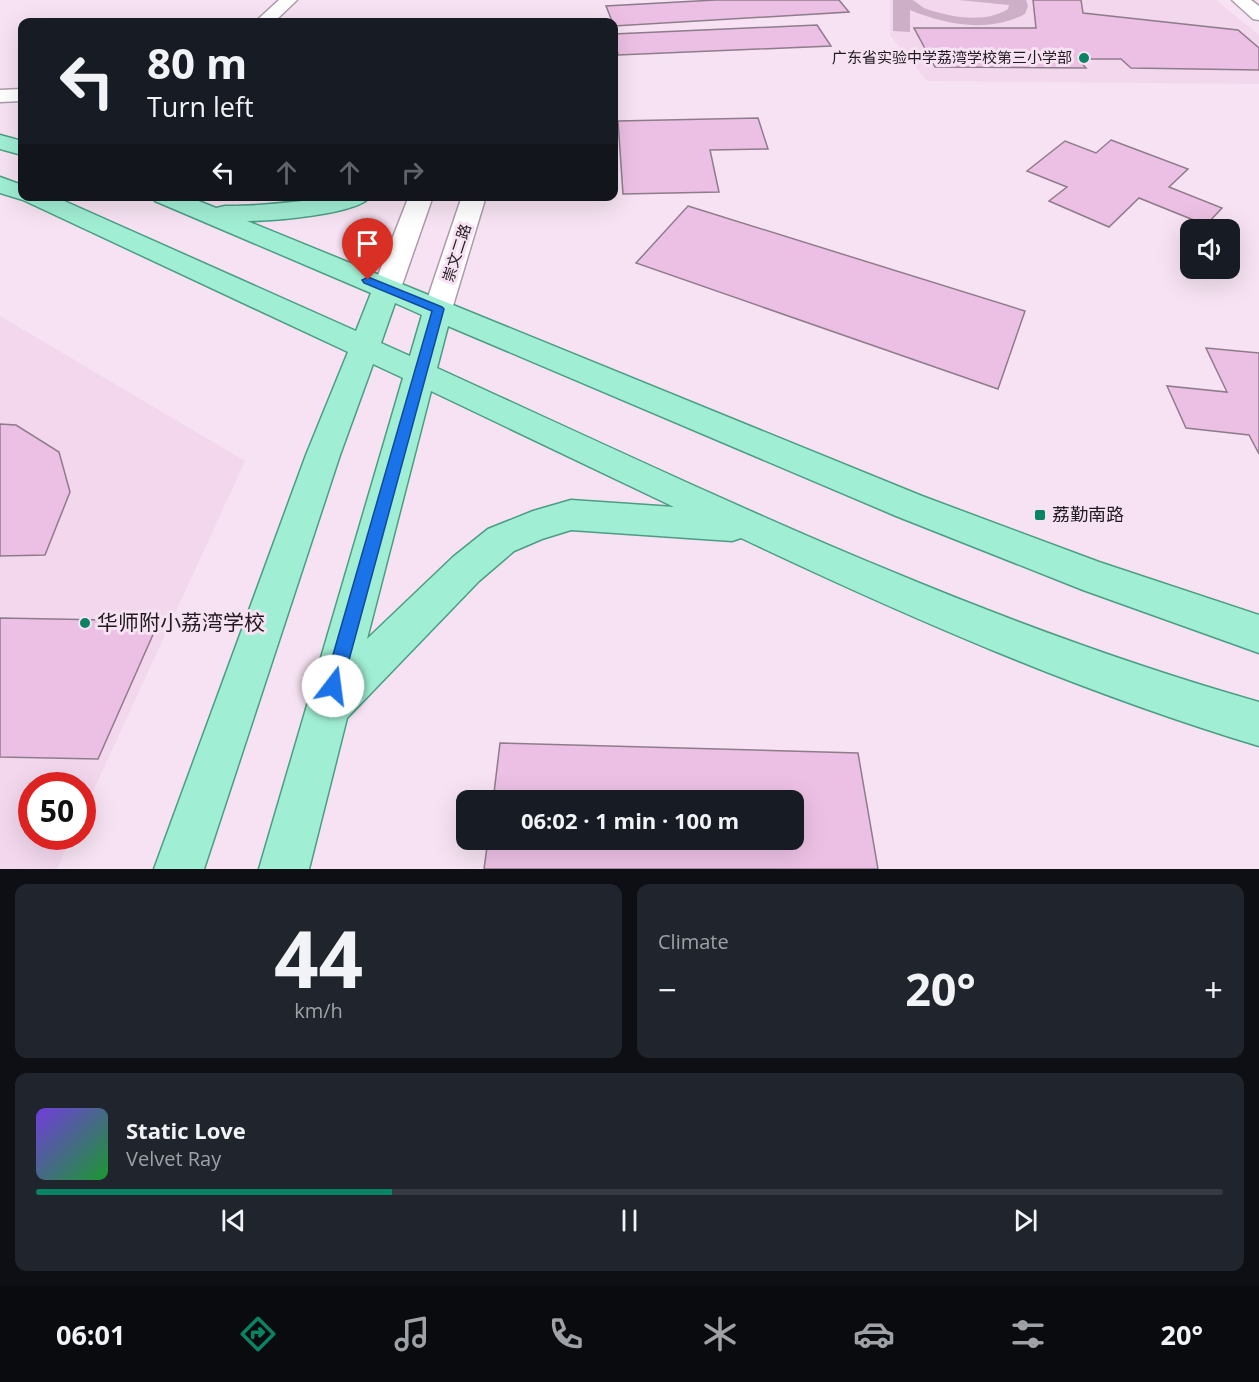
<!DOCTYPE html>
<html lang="en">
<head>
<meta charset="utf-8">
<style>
  body { margin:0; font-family:"Open Sans","Noto Sans SC",sans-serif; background:#20242c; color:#f1f3f6; height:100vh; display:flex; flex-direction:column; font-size:22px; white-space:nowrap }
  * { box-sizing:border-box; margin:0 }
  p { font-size:20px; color:#9ea1a6 }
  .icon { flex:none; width:33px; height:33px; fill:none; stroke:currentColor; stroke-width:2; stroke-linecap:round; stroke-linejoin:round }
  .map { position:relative; height:869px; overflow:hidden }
  .details { display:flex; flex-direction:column; gap:15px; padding:15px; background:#0d0f14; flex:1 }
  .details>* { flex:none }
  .top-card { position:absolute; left:18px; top:18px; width:600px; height:183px; border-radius:12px; box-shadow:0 6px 24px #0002; background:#171b24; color:#f1f3f6; overflow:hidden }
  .buttons { position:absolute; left:1180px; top:219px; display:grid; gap:12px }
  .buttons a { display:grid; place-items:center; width:60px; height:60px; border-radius:12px; background:#171b24; box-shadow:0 6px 24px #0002; font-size:30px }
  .speed { position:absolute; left:18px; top:772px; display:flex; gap:12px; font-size:30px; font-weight:700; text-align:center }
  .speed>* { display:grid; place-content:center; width:78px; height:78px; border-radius:50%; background:#171b24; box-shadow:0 6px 24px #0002; line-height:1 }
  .speed .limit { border:9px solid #d22; background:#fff; color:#111 }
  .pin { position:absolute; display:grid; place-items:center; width:51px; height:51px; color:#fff; margin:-62px -26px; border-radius:50% 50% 50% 0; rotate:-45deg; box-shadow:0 0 6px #0007 }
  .pin .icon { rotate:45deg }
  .me { position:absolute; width:66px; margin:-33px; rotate:15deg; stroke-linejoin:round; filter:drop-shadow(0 0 4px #0008) }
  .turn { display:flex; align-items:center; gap:21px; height:126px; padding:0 30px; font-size:27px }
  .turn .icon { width:78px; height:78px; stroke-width:2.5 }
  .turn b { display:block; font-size:42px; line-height:51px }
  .lanes { display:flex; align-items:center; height:57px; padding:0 30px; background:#0003; justify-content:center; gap:30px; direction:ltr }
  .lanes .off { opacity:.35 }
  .big { font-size:45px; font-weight:700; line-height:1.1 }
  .details .card { flex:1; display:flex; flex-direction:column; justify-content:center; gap:9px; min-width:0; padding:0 21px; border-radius:12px; background:#20242c }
  .details .dial { align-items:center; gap:0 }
  .dial b { font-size:78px; line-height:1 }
  .song { display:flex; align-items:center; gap:18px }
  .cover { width:72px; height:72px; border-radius:9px; background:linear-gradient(135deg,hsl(260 70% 55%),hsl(130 70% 35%)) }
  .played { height:6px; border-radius:3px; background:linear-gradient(90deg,#088363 30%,#363941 30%) }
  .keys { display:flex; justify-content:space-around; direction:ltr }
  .heat { display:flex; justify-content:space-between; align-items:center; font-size:33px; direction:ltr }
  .details .tiles { flex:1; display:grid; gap:15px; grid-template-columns:1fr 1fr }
  .card:last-child { grid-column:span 2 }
  .trip { position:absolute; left:456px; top:790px; width:348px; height:60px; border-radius:12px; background:#171b24; box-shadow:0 6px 24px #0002; font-weight:700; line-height:60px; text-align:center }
  .menu { display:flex; height:96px; justify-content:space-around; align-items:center; background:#090b0e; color:#9ea1a6 }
  .menu .icon { width:42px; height:42px }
  .menu .current { color:#088363 }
  .menu b { font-size:27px; color:#f1f3f6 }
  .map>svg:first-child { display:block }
</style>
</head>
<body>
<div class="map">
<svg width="1259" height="869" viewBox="0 0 1259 869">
  <rect width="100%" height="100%" fill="#f6e2f2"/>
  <path fill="#f2d7ed" d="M890,0h326l43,35v49l-332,-3 -37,-46z
    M0,316l245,145 -162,352 -1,-27h-50v51h39l-14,32h-57z"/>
  <path fill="#cdafc7" d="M893,0c5,0 14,0 19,0 4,1 8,6 12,8 24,9 61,16 84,1l1,-4 -50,-5h67l2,6 -3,8c-37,19 -78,11 -115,-4v22l-17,-1z"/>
  <path fill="#ecc0e4" stroke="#8e7c8b" stroke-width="1.5" d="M715,0h124l10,12 -235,14 -8,-20z
    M1033,0h48l2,13 155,17 21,18v22l-128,-2 -10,-9h-43l8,9 -151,-1 -21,-39h122z
    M817,25l14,21 -213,9 -4,-21z
    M758,118l10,31 -58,1 9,42 -96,2 -5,-73z
    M1111,140l77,29 -19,18 53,21 -16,17 -67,-27 -30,29 -60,-26 18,-14 -40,-16 38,-30 31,12z
    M688,206l337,105 -27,78 -362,-126z
    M1206,348l53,5v101l-10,-19 -63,-7 -19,-42 60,6z
    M0,424l16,1 43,27 11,40 -25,63 -45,1z
    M0,618l159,3 -61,138 -98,-2z
    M500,743l358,10 20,116h-394l4,-29h306v-39h-301z"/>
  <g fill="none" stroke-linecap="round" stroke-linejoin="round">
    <defs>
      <path id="minor" d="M279,0h18l-23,22h-19z
        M1232,0h19l8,6v14l-6,-1z
        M22,89v12l-22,1v-12z
        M409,196h24l-32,92 -4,6 -10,3 -10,-3 -4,-6z
        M462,196h24l-34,113 -4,7 -10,2 -10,-2 -4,-7z"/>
      <path id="major" d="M0,135l22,6v14l-22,-6z
        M0,177l22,8v11h31l303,135 15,-38 -216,-92 -3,-5h34l30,12 9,-2c49,1 97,-10 146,-10 -13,19 -101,25 -124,25l675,275 177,66 160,53v38l-176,-63 -187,-74 -448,-190 -11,42c269,123 537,253 822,334v44c-179,-54 -349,-128 -518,-208l-9,3 -161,-11 -29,9 -28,12 -35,30 -132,137 -38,151h-50l144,-491 -30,-14 -33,91 -136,414h-50l152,-414 42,-103 -325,-152 -23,-7zM395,303l27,12 -12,41 -29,-13zM431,391l243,116 -103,-7 -38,11 -45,18 -35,28 -86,82z"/>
    </defs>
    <use href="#minor" stroke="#ad9baa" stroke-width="3"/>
    <use href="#major" stroke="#4b9d83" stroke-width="3"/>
    <use href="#minor" fill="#fff" fill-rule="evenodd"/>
    <use href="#major" fill="#a0eed4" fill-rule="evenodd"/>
  </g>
  <path fill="#1a73e8" stroke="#114b97" stroke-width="1.5" d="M368,277l74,30 2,2 -102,377 -3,6 -6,2 -6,-2 -3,-6 108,-375 -68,-28 -2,-3z"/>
  <g fill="#088363" stroke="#f6e2f2" stroke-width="2">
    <circle cx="1084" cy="58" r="6"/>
    <rect x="1034" y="509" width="12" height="12" rx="3"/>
    <circle cx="85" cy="623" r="6"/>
  </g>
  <g text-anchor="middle" stroke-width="6" stroke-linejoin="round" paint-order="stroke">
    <g font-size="15" fill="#211a20" stroke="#f6e2f2" text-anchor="end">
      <text x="1072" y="63">广东省实验中学荔湾学校第三小学部</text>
    </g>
    <g font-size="15" fill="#211a20" stroke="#f6e2f2">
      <text transform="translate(457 253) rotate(-72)" y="5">崇文二路</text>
    </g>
    <g font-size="18" fill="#211a20" stroke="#f6e2f2" text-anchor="start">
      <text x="1052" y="521">荔勤南路</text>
    </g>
    <g font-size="21" fill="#211a20" stroke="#f6e2f2" text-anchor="start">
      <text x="97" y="630">华师附小荔湾学校</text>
    </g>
  </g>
</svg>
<div class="buttons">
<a><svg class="icon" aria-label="sound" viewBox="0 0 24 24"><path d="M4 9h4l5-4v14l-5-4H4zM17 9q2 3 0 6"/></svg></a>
</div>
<div class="speed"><div class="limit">50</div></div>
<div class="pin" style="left:368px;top:280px;background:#d93025"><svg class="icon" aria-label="arrive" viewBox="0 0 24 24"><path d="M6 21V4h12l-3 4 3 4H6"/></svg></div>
<svg class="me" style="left:333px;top:686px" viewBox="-20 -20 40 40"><circle r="19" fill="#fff"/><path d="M0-13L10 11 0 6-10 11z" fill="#1a73e8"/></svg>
<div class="trip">06:02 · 1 min · 100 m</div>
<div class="top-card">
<div class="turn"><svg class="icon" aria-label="left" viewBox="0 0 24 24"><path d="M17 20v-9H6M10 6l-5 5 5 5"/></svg><div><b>80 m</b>Turn left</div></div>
<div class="lanes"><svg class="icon" aria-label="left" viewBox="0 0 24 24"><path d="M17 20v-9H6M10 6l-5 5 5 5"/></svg><svg class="icon off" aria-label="ahead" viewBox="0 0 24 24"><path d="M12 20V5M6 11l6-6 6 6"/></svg><svg class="icon off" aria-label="ahead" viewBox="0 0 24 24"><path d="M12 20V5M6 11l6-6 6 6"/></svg><svg class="icon off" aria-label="right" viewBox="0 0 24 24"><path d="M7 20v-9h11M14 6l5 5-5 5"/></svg></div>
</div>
</div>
<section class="details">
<div class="tiles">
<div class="card dial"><b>44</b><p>km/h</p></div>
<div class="card"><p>Climate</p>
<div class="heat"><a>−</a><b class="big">20°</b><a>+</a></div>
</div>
<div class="card">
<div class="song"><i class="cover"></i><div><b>Static Love</b><p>Velvet Ray</p></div></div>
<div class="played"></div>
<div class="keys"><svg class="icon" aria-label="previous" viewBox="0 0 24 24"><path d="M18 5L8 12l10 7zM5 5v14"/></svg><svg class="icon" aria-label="pause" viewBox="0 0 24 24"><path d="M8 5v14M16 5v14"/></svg><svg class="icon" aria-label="next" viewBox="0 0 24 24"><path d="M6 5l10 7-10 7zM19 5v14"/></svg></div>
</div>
</div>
</section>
<nav class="menu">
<b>06:01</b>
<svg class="icon current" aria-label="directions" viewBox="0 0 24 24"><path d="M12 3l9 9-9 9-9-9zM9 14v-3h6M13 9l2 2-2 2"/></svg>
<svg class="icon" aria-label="music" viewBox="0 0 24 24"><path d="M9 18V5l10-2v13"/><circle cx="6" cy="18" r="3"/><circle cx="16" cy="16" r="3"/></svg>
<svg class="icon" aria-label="phone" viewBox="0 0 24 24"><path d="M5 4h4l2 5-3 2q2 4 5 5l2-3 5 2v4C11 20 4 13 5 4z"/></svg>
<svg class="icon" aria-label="climate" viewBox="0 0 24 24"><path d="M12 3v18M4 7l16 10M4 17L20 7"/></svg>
<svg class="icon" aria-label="car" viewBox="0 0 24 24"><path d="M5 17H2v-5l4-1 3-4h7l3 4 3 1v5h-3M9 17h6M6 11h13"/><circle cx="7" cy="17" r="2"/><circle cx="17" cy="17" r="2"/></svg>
<svg class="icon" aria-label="filters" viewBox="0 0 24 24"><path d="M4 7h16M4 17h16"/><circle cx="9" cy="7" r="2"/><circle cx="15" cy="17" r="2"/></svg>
<b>20°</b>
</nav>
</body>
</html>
